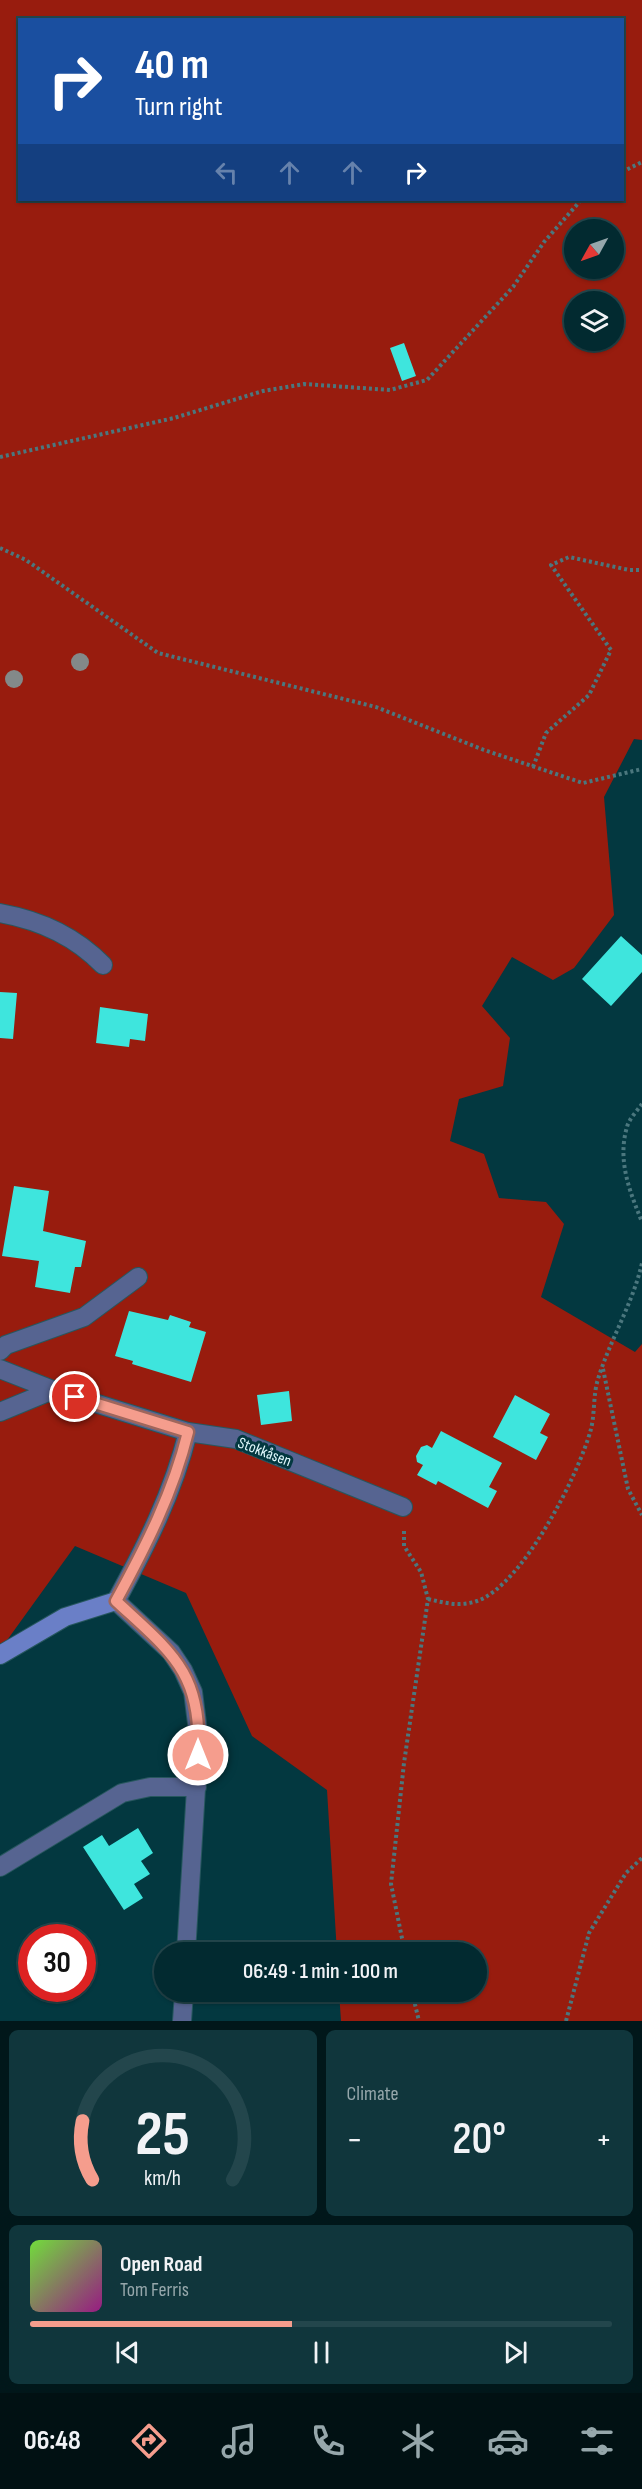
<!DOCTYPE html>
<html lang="en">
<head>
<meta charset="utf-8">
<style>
  body { margin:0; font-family:"Sofia Sans Condensed",sans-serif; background:#10363c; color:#f1f3f6; height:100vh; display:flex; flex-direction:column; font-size:22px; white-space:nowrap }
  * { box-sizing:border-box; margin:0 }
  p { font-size:20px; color:#96a7ab }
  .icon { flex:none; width:33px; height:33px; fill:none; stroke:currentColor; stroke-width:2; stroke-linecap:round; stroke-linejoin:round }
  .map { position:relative; height:2021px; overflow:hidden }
  .panel { display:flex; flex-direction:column; gap:9px; padding:9px; background:#01171a; flex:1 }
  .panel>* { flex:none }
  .top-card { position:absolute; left:18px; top:18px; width:606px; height:183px; border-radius:0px; box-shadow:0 2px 4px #0004,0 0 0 2px #23464c; background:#1a4fa0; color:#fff; overflow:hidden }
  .needle { width:39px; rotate:230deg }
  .buttons { position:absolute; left:564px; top:219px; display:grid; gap:12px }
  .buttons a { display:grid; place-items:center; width:60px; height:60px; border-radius:50%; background:#022a30; box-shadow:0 2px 4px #0004,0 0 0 2px #23464c; font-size:30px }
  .speed { position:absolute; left:18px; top:1924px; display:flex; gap:12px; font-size:30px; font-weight:700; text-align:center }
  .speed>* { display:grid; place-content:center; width:78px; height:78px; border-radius:50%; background:#022a30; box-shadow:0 2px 4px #0004,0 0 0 2px #23464c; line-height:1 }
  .speed .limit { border:9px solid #d22; background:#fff; color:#111 }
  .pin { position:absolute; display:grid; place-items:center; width:51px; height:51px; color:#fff; margin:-26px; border:3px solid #fff; border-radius:50%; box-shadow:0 2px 6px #0007 }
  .me { position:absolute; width:66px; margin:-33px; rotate:0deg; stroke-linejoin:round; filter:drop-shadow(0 0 4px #0008) }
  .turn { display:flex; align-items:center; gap:21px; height:126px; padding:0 18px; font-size:27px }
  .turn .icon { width:78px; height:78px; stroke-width:2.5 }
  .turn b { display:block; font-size:42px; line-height:51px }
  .lanes { display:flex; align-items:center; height:57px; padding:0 18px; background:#0003; justify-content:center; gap:30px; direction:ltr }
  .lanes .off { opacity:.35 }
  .big { font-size:45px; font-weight:600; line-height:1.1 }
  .panel .card { flex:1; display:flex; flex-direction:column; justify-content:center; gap:9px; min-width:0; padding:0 21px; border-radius:9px; background:#10363c }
  .panel .dial { align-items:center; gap:0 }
  .dial svg { height:156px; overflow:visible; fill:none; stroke:#23464c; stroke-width:7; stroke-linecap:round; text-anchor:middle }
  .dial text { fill:#f1f3f6; stroke:none }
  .song { display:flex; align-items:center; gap:18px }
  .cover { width:72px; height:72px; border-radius:9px; background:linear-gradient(135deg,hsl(100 70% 55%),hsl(310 70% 35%)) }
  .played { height:6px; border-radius:3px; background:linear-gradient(90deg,#f59d8d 45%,#23464c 45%) }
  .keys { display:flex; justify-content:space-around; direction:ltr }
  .heat { display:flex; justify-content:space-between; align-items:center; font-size:33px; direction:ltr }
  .panel .tiles { flex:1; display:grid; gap:9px; grid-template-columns:1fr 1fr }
  .card:last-child { grid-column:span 2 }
  .trip { position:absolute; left:154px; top:1942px; width:333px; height:60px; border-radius:30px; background:#022a30; box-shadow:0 2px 4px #0004,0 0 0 2px #23464c; font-weight:600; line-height:60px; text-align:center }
  .tabs { display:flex; height:96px; justify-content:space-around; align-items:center; background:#011113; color:#96a7ab }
  .tabs .icon { width:42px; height:42px }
  .tabs .selected { color:#f59d8d }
  .tabs b { font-size:27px; color:#f1f3f6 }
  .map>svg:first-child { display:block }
</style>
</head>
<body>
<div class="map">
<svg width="642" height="2021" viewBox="0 0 642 2021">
  <rect width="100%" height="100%" fill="#033840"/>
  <path fill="#981c0e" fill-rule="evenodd" d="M0,0h642v740l-8,-1 -30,58 10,118 -40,53 -21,12 -41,-23 -30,49 28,32 -7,48 -44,13 -9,42 34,13 15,44 47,4 18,22 -23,73 94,55 7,-8v677h-301l-2,-29h138v-39h-140l-10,-163 -75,-54 -66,-143 -111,-47 -75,104zM20,20h602v180h-602zM574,230h40v38h-40zM574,302h40v38h-40z"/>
  <path fill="#3ee5dd" d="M404,343l12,33 -14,5 -12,-33z
    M621,936l21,19v17l-31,34 -29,-27z
    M0,992l17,1 -4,46 -13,-1z
    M100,1007l48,7 -3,27 -15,-2 -1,8 -33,-4z
    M14,1186l35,5 -6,40 43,10 -5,26h-6l-5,26 -35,-6 4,-26 -37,-5z
    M129,1311l39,9 2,-5 21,7 -2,5 17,5 -15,50 -59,-18 1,-3 -18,-5z
    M289,1391l3,30 -31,4 -4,-30z
    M515,1395l35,19 -10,19 8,4 -12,23 -43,-23z
    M441,1431l61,32 -13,24 8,4 -9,17 -50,-27 -2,4 -19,-10 6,-10 -6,-3 -1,-6 5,-9 6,-2 5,3z
    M138,1828l15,25 -12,8 9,13 -16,10 9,14 -19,12 -41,-63 19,-12 7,11z"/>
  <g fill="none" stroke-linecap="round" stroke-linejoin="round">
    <defs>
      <path id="lane" d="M0,913c39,7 75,23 103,52
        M0,1351l6,-6 78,-28 54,-40
        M0,1369l53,21 135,42 48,7 167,68
        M0,1412l53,-22
        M116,1601c30,-55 57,-108 72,-169"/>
      <path id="street" d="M116,1601l55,51 12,18 10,22 6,47 -13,214
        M0,1867l122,-74 28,-6h47
        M182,2021l2,-29"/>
      <path id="secondary" d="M0,1655l65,-38 51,-16"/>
    </defs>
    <use href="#lane" stroke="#27575e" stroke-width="20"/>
    <use href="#street" stroke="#27575e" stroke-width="20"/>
    <use href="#secondary" stroke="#27575e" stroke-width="20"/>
    <path stroke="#4b777e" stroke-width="4" stroke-dasharray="3 3" stroke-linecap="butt" d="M622,172l20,-10
      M0,457l174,-39 89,-27 41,-7 86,6 37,-10 86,-93 31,-45 37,-42
      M0,548l26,12 132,93 218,54 108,43 99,33 59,-14
      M533,767l13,-34 43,-38 22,-45 -60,-85 18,-8 60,13h13
      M642,1104c-5,7 -13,15 -15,23 -10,34 3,65 15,95
      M603,1369l25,120 14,26
      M404,1531v15l17,26 7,27 -24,164 -13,121 14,69
      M428,1599c17,4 32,8 49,2 46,-16 102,-127 114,-172 4,-16 2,-34 7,-50 12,-39 35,-76 44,-116
      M412,1992l7,29
      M566,2021l23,-88 37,-60 16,-15"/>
    <use href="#lane" stroke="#566491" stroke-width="18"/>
    <use href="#street" stroke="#566491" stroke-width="18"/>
    <use href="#secondary" stroke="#6a7fc7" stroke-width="18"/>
  </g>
  <g fill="#838989">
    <circle cx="80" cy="662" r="9"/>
    <circle cx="14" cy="679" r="9"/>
  </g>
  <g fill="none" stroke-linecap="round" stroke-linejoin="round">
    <defs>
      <path id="route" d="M75,1397l113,35c-15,61 -42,114 -72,169 55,51 87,72 82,154"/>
    </defs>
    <use href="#route" stroke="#9f665c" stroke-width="15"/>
    <use href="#route" stroke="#f59d8d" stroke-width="10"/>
  </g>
  <g text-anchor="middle" stroke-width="6" stroke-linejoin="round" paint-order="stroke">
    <g font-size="16" fill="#e1fafe" stroke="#033840">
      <text transform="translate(265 1451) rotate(21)" y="6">Stokkåsen</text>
    </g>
  </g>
</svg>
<div class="buttons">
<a><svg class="needle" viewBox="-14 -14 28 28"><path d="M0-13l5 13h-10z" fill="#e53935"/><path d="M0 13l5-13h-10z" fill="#96a7ab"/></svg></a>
<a><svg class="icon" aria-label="layers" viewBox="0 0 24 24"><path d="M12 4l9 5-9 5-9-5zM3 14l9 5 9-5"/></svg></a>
</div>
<div class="speed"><div class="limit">30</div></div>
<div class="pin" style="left:75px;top:1397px;background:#d93025"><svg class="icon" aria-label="arrive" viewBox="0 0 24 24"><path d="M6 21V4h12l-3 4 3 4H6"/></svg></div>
<svg class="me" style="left:198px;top:1755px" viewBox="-20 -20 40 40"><circle r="17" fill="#f59d8d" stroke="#fff" stroke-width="3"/><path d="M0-11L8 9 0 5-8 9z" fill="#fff"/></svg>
<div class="trip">06:49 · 1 min · 100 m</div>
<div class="top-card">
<div class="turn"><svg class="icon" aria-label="right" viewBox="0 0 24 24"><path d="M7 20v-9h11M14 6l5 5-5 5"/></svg><div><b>40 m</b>Turn right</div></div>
<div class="lanes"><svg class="icon off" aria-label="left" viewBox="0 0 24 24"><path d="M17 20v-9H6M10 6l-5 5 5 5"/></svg><svg class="icon off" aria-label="ahead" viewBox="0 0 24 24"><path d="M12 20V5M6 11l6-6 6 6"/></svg><svg class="icon off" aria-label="ahead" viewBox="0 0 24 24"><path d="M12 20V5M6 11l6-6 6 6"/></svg><svg class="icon" aria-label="right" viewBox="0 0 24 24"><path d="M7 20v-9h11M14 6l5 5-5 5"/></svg></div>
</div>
</div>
<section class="panel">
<div class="tiles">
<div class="card dial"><svg viewBox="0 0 100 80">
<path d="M14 69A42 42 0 1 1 86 69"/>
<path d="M14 69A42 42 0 0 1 9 39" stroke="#f59d8d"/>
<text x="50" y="56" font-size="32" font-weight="700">25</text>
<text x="50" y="72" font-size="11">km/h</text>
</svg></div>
<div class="card"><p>Climate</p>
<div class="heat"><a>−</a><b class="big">20°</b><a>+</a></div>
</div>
<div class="card">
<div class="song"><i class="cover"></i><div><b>Open Road</b><p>Tom Ferris</p></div></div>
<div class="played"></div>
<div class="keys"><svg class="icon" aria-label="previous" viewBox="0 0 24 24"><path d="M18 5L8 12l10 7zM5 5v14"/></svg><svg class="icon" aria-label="pause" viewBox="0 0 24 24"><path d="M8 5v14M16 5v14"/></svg><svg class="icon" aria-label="next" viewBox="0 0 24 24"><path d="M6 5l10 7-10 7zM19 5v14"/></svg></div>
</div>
</div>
</section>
<nav class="tabs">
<b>06:48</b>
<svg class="icon selected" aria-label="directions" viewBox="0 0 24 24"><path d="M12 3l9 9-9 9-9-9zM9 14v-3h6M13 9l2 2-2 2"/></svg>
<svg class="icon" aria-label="music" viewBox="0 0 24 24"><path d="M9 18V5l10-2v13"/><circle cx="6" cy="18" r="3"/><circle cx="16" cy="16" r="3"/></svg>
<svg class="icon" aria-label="phone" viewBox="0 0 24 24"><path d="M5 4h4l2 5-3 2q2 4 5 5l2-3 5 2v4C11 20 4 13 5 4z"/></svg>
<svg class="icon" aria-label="climate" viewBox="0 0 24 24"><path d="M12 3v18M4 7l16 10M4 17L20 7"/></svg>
<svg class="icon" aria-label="car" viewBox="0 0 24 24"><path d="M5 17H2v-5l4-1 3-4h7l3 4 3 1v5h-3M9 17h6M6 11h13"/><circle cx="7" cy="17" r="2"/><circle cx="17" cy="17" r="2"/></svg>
<svg class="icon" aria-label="filters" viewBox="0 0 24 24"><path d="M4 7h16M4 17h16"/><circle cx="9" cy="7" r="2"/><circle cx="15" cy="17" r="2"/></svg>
</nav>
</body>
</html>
